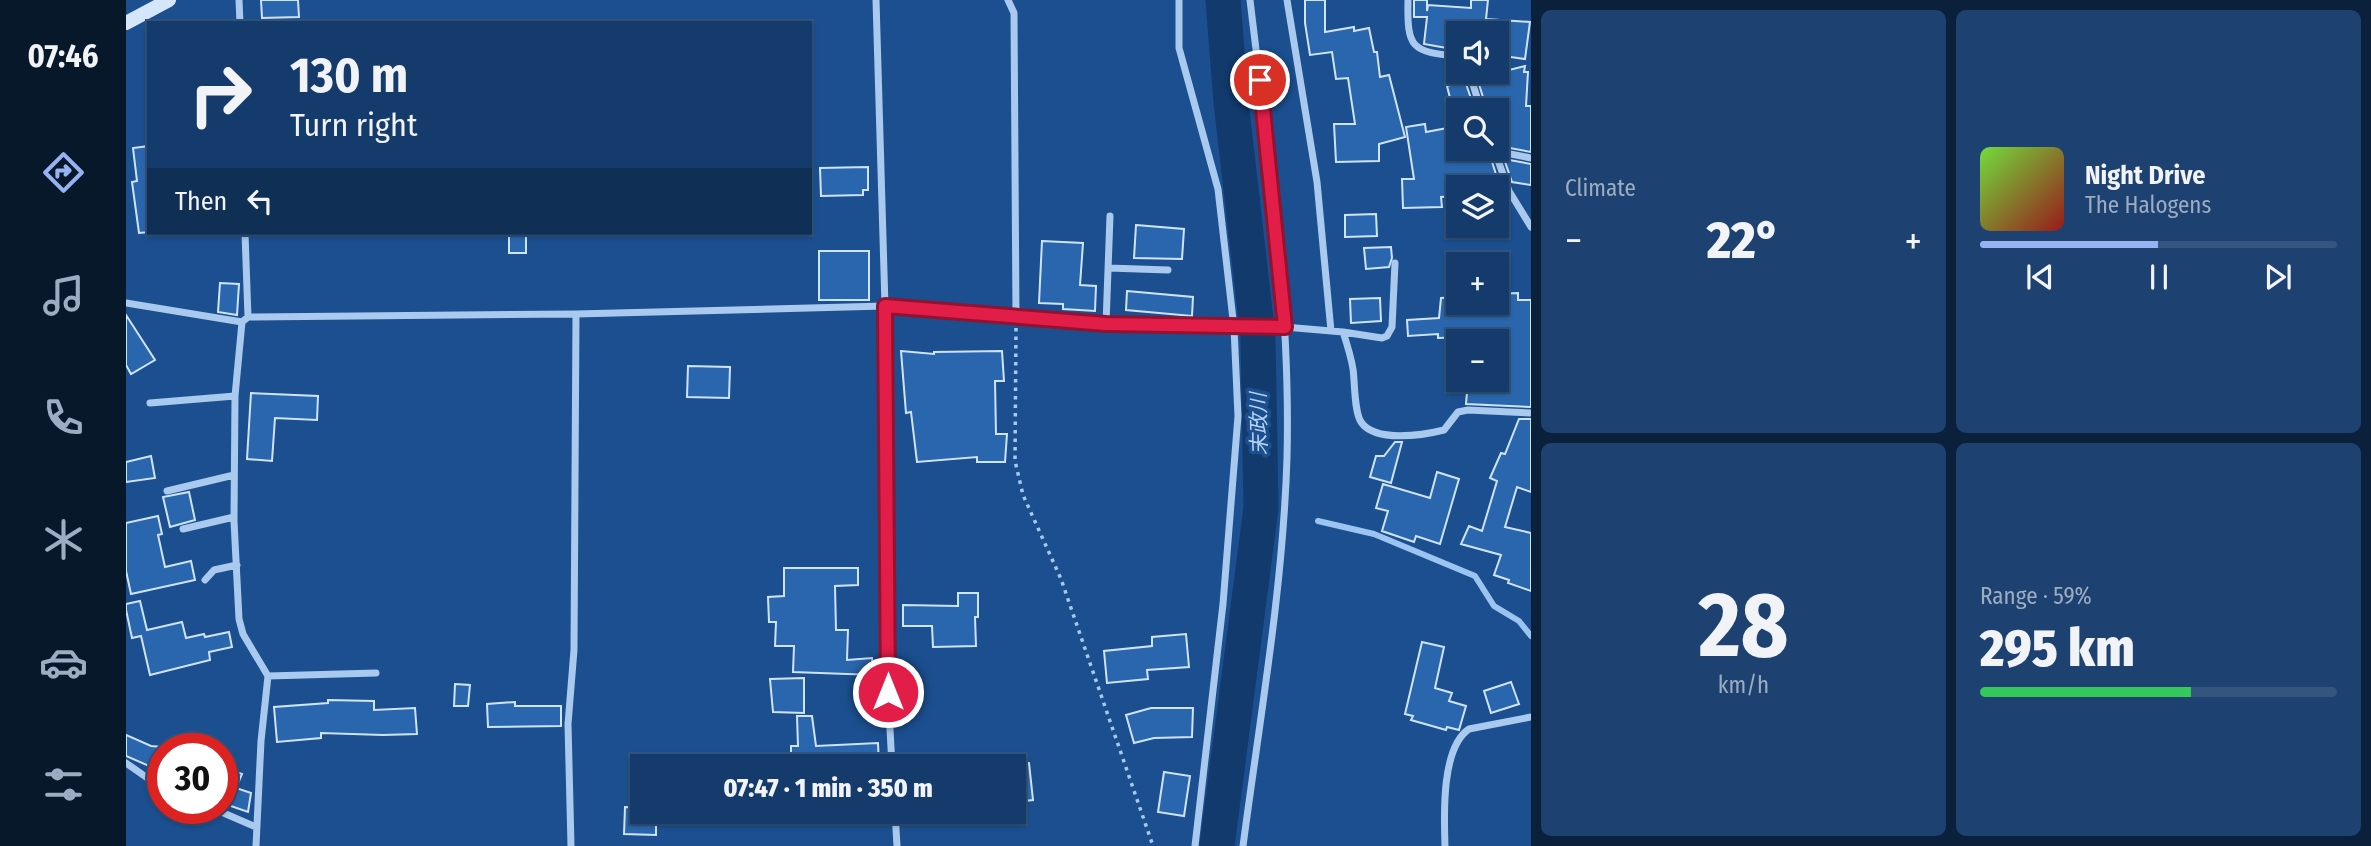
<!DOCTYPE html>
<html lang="en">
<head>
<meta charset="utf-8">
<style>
  body { margin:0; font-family:"Fira Sans Condensed","Noto Sans JP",sans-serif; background:#1d4271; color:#f1f3f6; height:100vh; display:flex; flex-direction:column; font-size:26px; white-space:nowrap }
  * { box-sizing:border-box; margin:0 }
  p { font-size:23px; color:#9dadc1 }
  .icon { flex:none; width:38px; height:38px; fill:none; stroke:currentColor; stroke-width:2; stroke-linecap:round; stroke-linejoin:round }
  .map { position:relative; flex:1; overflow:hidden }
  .details { display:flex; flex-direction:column; gap:10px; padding:10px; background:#0b203b; width:840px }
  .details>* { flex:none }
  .top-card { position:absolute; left:21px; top:21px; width:665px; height:214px; border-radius:0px; box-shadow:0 2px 5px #0004,0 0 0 2px #33557e; background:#143b6b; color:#f1f3f6; overflow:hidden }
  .controls { position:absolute; left:1320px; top:21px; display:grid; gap:14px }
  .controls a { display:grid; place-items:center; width:63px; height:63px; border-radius:0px; background:#143b6b; box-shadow:0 2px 5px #0004,0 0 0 2px #33557e; font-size:35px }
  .speed { position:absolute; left:21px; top:733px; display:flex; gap:14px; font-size:35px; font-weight:700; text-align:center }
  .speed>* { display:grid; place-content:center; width:91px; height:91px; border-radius:50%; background:#143b6b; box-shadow:0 2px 5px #0004,0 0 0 2px #33557e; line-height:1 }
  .speed .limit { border:10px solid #d22; background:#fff; color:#111 }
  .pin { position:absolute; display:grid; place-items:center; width:60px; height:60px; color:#fff; margin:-30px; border:4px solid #fff; border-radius:50%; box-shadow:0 2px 7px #0007 }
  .me { position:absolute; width:77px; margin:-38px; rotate:0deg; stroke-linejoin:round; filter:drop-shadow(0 0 5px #0008) }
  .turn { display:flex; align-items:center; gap:24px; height:147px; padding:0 28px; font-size:32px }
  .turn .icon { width:91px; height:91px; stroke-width:2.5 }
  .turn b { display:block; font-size:49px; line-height:60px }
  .then { display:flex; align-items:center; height:66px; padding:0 28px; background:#0003; gap:14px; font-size:26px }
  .big { font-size:52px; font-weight:800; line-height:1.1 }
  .details .tile { flex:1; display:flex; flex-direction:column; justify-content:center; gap:10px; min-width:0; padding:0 24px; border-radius:10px; background:#1d4271 }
  .details .dial { align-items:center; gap:0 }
  .dial b { font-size:91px; line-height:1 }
  .song { display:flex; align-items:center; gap:21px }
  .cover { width:84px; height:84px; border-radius:10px; background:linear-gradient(135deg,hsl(100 70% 55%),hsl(0 70% 35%)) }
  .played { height:7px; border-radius:4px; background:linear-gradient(90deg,#95b2f1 50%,#33557e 50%) }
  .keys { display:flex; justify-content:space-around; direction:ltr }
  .heat { display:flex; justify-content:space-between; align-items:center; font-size:38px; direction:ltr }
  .charge { height:10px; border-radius:5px; background:linear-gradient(90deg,#34c759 59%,#33557e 0) }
  .details .tiles { flex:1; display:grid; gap:10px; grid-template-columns:repeat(2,1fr) }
  .trip { position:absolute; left:504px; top:754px; width:396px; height:70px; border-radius:0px; background:#143b6b; box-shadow:0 2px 5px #0004,0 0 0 2px #33557e; font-weight:800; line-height:70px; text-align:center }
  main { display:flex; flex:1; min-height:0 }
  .menu { display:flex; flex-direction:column; width:126px; justify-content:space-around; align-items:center; background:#08182b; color:#9dadc1 }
  .menu .icon { width:49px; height:49px }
  .menu .current { color:#95b2f1 }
  .menu b { font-size:32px; color:#f1f3f6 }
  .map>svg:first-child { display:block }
</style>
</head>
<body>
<main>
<nav class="menu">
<b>07:46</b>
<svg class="icon current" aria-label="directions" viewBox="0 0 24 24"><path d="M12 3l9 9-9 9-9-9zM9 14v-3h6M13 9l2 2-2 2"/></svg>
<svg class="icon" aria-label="music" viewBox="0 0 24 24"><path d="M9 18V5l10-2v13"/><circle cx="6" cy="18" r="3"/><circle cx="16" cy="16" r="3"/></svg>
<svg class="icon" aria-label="phone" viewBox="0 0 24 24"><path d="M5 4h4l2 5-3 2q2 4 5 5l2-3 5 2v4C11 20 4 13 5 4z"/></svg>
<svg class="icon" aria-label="climate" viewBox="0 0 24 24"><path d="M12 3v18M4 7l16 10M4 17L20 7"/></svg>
<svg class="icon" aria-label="car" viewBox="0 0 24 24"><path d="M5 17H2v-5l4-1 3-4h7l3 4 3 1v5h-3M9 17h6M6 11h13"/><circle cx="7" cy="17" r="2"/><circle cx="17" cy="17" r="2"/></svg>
<svg class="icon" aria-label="filters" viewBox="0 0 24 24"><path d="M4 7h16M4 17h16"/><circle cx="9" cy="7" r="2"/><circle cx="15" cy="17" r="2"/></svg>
</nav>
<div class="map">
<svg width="1405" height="846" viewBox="0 0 1405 846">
  <rect width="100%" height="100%" fill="#1b4f8f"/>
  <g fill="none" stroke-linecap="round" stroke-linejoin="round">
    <path stroke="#9cc4f0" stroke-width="6" d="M1192,521l56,13 101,42 19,30 25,15 12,15"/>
    <path stroke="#123a6d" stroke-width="35" d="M1091,846l44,-338 -3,-171 -27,-235 -8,-102"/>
  </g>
  <path fill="#2a66ad" stroke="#cfe3fa" stroke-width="2" d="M135,0h37l1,17 -37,1z
    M1179,0h20v32l29,-5v4l15,-3 5,24h3l3,25 9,-2 16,62 -26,7v17l-43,1 -2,-38h21l-7,-46 -12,1 -4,-27 -22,3 -5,-32z
    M1288,0h13v11l1,-6 43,3v-8h17l-2,19 44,3 -5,37 -29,-4v-22h-38v17l-34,-6 3,-27h-13z
    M1399,66l-1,6h4l-2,34h5v46l-32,-6v-27h-3v-9h-9l-10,-32z
    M1339,81l10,29h-22l-6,-24z
    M1299,124l1,8 32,-6v23h30l12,38h-42v9l-17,1 1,10 -39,1 -1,-29h12l-8,-52z
    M23,146v86l-10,1 -7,-51 5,-1 -4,-33z
    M1378,159l27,5v21l-19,-3z
    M742,167v23h-5v5l-42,1 -1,-28z
    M1250,214l1,22 -32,1v-22z
    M1010,225l48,4 -2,30 -48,-1z
    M383,233h17v20h-17z
    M916,241l41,2 -3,42 16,1 -1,25 -32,-2v-5l-24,-1z
    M1265,247l1,11 -3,9 -23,2 -2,-21z
    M693,251h50v49h-50z
    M94,283l19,1 -2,31 -19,-3z
    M1001,291l66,6 -1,19 -66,-6z
    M1392,293v7h13v107l-65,-3 2,-24h28v-44l-58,2v-4l-30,2 -1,-16 32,-2 2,-20 17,-1v6h38v-9z
    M1254,298l1,23 -30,2 -1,-24z
    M0,315l29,45 -24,14 -5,-9z
    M775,351l33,3v-2l68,-1 2,30h-9l1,53h11l-2,28h-28v-5l-60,5 -6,-50 -5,1z
    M562,366l42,1 -1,31 -42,-1z
    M125,393l67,3 -1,24 -42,-2 -3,43 -25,-2z
    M1393,419h12v73l-14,-5 -12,40 26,6v58l-23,-8 1,-3 -15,-5 7,-20 -40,-11 8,-18 13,5 15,-50 -7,-3 11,-25 4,1z
    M1269,442h7l-11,41 -21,-6 6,-21h8z
    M25,456l4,22 -29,4v-20z
    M1311,472l22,7 -19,65 -24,-8 -2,6 -32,-11 6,-20 -12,-3 7,-24 47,14z
    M63,492l6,28 -25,7 -7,-30z
    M32,516l4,18 -4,1 7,32 26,-6 4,19 -64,14 -5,-23v-48z
    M658,568h74v17l-23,1 1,44h12l-1,30 25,-2 2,17 -81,-3 1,-26h-19l1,-24h-7l-1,-25 16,-1z
    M832,593h20v24h-3l1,29 -43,1 -1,-21h-29v-21l55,1z
    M14,601l7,29 35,-8 4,16 18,-4 1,3 24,-5 3,15 -23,5 1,8 -60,15 -9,-39 -9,2 -6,-28v-6z
    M1060,634l3,33 -42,3 1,9 -41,4 -3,-32 48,-5v-9z
    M1296,642l22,5 -9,41 17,5 -3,8 17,5 -7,24 -12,-3 -1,3 -35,-10 2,-4 -8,-2z
    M678,678v35l-31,-1 -3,-33z
    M1385,682l8,22 -28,9 -7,-22z
    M329,684l15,1 -2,21h-14z
    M202,700l46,1v9l41,-2 2,26 -34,1 -62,-2v5l-44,4 -3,-35 54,-4z
    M389,702v4h46v20l-73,1 -1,-23z
    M1025,708h42l-1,29 -38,1 -20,5 -8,-28z
    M671,716h15l4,30 62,-3 1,23h-88v-20h7z
    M0,735l25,11 12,1v25l-37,-16z
    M903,763l4,37 -20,2v-38z
    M96,766l20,8 -6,14 15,5 -3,19 -20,-7 -2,3 -4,-2z
    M1038,772l26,4 -6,40 -26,-4z
    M499,807l17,1v4h14v23l-32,-1z"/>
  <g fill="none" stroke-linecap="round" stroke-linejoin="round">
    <path stroke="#a9c9ee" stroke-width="3.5" stroke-dasharray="3.5 5" stroke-linecap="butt" d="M890,328l-1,133 8,34 38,84 91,264 3,3"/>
    <path stroke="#a9c9ee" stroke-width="7" d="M113,0l1,23
      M750,0l9,306 3,386 4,74
      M882,0l6,13 2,304
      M1053,0v48l39,141 16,139 4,88 -15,188 -28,242
      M1161,0l30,182 14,149
      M1282,0c-1,48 3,52 50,56
      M1343,72l12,38
      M1368,149l15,42 22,36
      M1369,151l36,7
      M119,233l3,84
      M982,268l60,2
      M0,303l116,19 6,-5 328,-3 309,-8 221,18 128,4 39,-2 70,6c4,12 8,25 10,37 2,14 1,42 8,53 14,21 63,13 83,8l14,-18 10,-2 63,3
      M116,322l-7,74 -1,125 5,98 4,15 25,42 -7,65 -5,105
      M980,324l4,-108
      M1217,332l39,6 5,-2 5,-9 3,-64
      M24,403l85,-7
      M41,491l67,-16
      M57,529l51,-12
      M79,580l9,-10 23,-5
      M142,676l108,-3
      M0,763l37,26
      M86,808l44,19
      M769,812l2,34
      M445,846l-3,-122 6,-74 2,-336
      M1117,846c17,-129 40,-258 44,-388 4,-153 -19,-307 -37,-458
      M1319,846c-1,-30 -4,-98 24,-117l62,-12"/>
    <path stroke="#d6e6fa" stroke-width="14" d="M0,23l43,-23"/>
  </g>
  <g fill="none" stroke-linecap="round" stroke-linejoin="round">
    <defs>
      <path id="route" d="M762,692l-3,-386 221,18 179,3 -25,-247"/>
    </defs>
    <use href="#route" stroke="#92132f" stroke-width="18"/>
    <use href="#route" stroke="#e11d48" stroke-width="12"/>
  </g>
  <g text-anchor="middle" stroke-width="7" stroke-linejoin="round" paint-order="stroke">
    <g font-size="21" font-style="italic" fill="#b5d3f5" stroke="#1b4f8f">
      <text transform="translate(1133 424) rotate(-91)" y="7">末政川</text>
    </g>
  </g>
</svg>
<div class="controls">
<a><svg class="icon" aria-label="sound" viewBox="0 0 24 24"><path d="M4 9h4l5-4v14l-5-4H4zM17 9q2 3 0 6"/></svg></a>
<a><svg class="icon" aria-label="search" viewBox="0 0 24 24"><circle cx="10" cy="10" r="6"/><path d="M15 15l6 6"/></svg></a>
<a><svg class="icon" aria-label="layers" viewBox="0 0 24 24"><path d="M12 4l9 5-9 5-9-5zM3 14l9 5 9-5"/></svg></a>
<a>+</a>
<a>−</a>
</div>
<div class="speed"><div class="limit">30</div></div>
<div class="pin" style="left:1134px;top:80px;background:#d93025"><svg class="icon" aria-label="arrive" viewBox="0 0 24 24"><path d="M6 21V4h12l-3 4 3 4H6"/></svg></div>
<svg class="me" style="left:762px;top:692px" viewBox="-20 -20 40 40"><circle r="17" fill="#e11d48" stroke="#fff" stroke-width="3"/><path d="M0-11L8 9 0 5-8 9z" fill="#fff"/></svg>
<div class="trip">07:47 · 1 min · 350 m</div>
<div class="top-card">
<div class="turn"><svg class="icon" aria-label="right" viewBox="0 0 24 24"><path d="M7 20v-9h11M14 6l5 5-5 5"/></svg><div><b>130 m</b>Turn right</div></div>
<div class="then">Then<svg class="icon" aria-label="left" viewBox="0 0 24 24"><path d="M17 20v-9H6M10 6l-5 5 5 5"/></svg></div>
</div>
</div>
<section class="details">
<div class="tiles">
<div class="tile"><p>Climate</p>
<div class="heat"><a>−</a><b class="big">22°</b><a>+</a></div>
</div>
<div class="tile">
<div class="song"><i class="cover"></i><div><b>Night Drive</b><p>The Halogens</p></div></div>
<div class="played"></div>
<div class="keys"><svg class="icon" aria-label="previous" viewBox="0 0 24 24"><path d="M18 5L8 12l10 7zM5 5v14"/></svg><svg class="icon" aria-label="pause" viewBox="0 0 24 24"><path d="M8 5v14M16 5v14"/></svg><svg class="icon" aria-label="next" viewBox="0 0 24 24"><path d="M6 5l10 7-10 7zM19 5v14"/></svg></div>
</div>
<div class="tile dial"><b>28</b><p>km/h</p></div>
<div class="tile"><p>Range · 59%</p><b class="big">295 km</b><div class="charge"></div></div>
</div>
</section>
</main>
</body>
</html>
